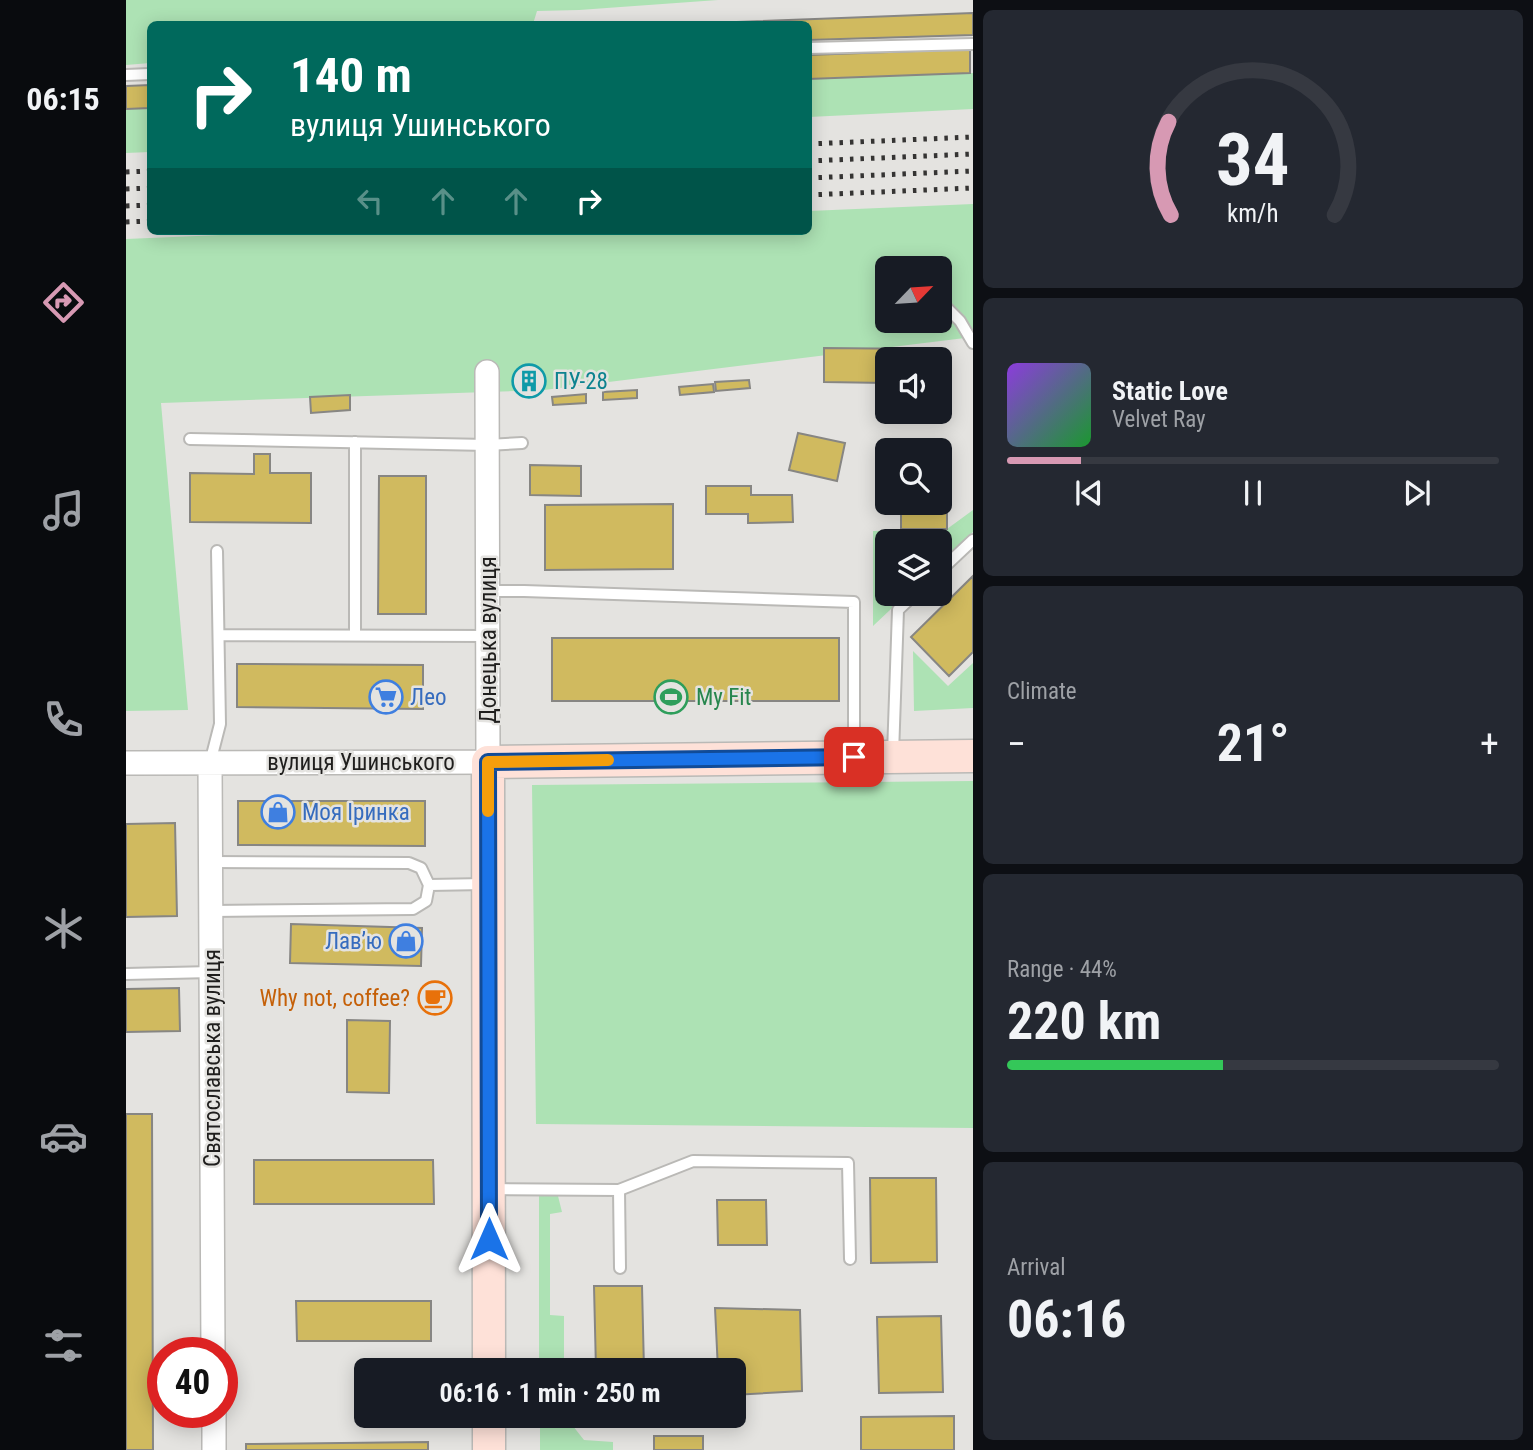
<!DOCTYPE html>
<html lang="en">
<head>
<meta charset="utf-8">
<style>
  body { margin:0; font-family:"Roboto Condensed",sans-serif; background:#242831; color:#f1f3f6; height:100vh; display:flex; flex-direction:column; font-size:26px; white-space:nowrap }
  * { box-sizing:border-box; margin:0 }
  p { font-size:23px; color:#9ea1a6 }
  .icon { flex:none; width:38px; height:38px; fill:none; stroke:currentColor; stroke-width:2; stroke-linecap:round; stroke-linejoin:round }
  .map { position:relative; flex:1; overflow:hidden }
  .drawer { display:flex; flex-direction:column; gap:10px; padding:10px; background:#0d0f14; width:560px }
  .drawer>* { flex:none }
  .top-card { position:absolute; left:21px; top:21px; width:665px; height:214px; border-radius:10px; box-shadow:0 4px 18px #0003; background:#00695c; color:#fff; overflow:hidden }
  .needle { width:46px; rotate:65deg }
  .controls { position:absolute; left:749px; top:256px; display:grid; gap:14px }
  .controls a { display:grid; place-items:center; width:77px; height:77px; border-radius:10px; background:#171b24; box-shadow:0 4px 18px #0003; font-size:35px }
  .speed { position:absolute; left:21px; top:1337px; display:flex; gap:14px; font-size:35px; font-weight:700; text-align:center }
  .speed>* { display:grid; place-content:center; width:91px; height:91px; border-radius:50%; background:#171b24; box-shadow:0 4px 18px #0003; line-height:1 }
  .speed .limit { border:10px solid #d22; background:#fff; color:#111 }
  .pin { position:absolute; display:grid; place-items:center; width:60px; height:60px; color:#fff; margin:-30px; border-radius:14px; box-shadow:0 4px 10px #0006 }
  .me { position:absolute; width:77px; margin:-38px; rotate:0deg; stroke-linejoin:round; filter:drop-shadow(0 0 5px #0008) }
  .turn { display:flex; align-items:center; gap:24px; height:147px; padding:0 28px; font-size:32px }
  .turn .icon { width:91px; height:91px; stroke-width:2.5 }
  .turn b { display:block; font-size:49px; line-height:60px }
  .lanes { display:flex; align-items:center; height:66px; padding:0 28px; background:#0003; justify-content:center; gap:35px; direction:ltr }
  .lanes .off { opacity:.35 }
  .big { font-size:52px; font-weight:700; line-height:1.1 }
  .drawer .widget { flex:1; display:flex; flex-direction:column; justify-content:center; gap:10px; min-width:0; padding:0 24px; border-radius:10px; background:#242831 }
  .drawer .dial { align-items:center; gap:0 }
  .dial svg { height:182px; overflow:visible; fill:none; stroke:#363941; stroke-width:7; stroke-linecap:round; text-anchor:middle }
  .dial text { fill:#f1f3f6; stroke:none }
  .song { display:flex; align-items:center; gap:21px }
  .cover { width:84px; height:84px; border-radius:10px; background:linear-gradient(135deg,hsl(270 70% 55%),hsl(130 70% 35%)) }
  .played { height:7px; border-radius:4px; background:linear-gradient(90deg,#d799b3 15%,#363941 15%) }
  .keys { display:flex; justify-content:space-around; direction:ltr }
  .heat { display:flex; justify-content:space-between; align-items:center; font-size:38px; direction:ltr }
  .charge { height:10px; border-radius:5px; background:linear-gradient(90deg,#34c759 44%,#363941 0) }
  .trip { position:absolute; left:228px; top:1358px; width:392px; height:70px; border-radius:10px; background:#171b24; box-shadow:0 4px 18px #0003; font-weight:700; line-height:70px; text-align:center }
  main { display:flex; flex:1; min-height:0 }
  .tabs { display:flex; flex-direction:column; width:126px; justify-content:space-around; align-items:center; background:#090b0e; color:#9ea1a6 }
  .tabs .icon { width:49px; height:49px }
  .tabs .current { color:#d799b3 }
  .tabs b { font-size:32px; color:#f1f3f6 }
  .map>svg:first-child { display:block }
</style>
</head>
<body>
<main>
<nav class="tabs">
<b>06:15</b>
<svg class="icon current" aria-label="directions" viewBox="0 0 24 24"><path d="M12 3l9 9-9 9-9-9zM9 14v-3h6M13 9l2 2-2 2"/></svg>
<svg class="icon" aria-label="music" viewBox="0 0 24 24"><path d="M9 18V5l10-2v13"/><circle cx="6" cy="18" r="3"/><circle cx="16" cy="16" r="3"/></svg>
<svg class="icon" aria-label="phone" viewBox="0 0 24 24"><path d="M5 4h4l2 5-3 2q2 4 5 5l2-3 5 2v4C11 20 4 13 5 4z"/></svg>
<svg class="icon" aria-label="climate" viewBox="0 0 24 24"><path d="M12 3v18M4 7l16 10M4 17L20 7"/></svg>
<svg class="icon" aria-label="car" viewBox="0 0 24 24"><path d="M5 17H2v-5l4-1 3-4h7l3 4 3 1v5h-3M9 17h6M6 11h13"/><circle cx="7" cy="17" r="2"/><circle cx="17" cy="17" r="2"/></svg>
<svg class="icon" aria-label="filters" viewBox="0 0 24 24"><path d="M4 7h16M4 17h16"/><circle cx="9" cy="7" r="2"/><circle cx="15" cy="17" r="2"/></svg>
</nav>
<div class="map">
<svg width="847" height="1450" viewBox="0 0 847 1450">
  <rect width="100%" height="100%" fill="#e4e3e0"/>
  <path fill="#ade2b4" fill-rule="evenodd" d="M0,0h592l-139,10 -42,1 -4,13h-383v39l-24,2z
    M847,73v36l-164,8v-38z
    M24,108v44l-24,1v-44z
    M847,204v133l-429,53 -383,13 27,307 -62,1v-472l189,-8h493l1,-20zM761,268h53v52h-53z
    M847,510v22l-33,31v-22h-53v52h21l-35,33v-95l74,-2z
    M787,651l35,35 25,-23v45l-59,3z
    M847,781v347l-437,-4 -4,-339z
    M413,1195l19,1 4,16 -12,2v101l14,1v54h-25z
    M414,1416h25l19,24 29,2v8h-73z"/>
  <path fill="#d0ba5f" stroke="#878683" stroke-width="2" d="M847,13v22l-165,5v-16h-126z
    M844,49v24l-162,6v-24z
    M24,85v23l-24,1v-23z
    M698,348l102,1v10h-39v24l-63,-1z
    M412,372v17l-17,1 -1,-17z
    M623,380l1,8 -34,3 -1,-9z
    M587,384l1,8 -34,3 -1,-8z
    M511,390v8l-34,2v-8z
    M460,394v9l-33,2 -1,-8z
    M224,395v15l-39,3 -1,-16z
    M672,433l47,10 -8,38 -48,-11z
    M128,454h16v19h41v50l-121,-1v-49l64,1z
    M404,465l51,1v30l-51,-1z
    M253,476h47v138h-48z
    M580,486h45v9h41l1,27 -45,1v-9h-42z
    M814,487h7v42h-46v-27h39z
    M547,504v65l-128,1v-65z
    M847,576v76l-24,24 -38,-39z
    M426,638h287v63h-287z
    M111,664l186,1v44l-186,-2z
    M112,801h187v45l-187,-1z
    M49,823l2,93 -51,1v-93z
    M165,924l131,4 -1,38 -131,-3z
    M53,988l1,43 -54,1v-43z
    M221,1020l43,1 -1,72 -42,-1z
    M0,1114h26l1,336h-27z
    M128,1160h179l1,44h-180z
    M744,1178h66l1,84 -66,1z
    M591,1200h49l1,45h-49z
    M468,1286h48l2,84h-48z
    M170,1301h135v40h-134z
    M589,1308l85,2 2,81 -69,4v-25h-15z
    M815,1316l2,76 -64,1 -2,-76z
    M828,1416v34h-93v-33z
    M528,1436h49v14h-49z
    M302,1442v8h-182v-6z"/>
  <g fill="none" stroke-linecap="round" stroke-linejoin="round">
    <defs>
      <path id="lane" d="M682,48l165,-4
        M0,75l24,-1
        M814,301l20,20 13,22
        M64,439l297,6 35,-2
        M814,571l33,-31
        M362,591h36l330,11v152
        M93,635l269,1
        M229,635v-193
        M767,754l5,-144 18,-17
        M84,763l10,-39 -3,-173
        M85,862l198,1 12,5 8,17 56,-1
        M86,911l201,-2 13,-8 3,-16
        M0,974l86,-2
        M366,1189l127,1 74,-29 155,2 2,96
        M493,1190l1,78"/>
      <path id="street" d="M0,763l362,-1 -1,-390
        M84,763l3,590
        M88,1412v38"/>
      <path id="secondary" d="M363,1370l-1,-608 485,-6
        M363,1416v34"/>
    </defs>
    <use href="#lane" stroke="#bab9b6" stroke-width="14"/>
    <use href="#street" stroke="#bab9b6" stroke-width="26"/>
    <use href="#secondary" stroke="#bab9b6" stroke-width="35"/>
    <use href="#lane" stroke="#fff" stroke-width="10"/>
    <use href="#street" stroke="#fff" stroke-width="23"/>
    <use href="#secondary" stroke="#fee1d8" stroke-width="32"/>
    <path stroke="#353433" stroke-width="5" stroke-dasharray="3.5 7" stroke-linecap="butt" d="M682,144l165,-7
      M682,161l165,-7
      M0,172l24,-1
      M682,178l165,-7
      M0,189l24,-1
      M682,195l165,-7
      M0,206l24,-1
      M0,222l24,-1"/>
  </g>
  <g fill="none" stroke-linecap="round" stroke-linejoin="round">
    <defs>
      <path id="route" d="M363,1239l-1,-477 366,-5"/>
    </defs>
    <use href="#route" stroke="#114b97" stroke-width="18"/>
    <use href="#route" stroke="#1a73e8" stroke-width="12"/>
    <path stroke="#f59e0b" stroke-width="12" d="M362,811v-49l120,-2"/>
  </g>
  <defs>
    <symbol id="building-ring" viewBox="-11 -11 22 22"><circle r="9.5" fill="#e4e3e0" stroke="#0f9aa8" stroke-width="1.5"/><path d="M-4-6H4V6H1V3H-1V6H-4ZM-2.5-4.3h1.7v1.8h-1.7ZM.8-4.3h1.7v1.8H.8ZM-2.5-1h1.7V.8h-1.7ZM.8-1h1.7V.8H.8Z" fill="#0f9aa8"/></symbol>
    <symbol id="supermarket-ring" viewBox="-11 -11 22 22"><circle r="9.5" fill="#e4e3e0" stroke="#3f7fe0" stroke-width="1.5"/><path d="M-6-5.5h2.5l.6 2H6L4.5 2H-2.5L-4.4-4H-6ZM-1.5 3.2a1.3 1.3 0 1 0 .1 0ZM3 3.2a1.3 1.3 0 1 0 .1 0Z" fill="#3f7fe0"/></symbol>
    <symbol id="stadium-ring" viewBox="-11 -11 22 22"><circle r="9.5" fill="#e4e3e0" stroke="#2e9e5b" stroke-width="1.5"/><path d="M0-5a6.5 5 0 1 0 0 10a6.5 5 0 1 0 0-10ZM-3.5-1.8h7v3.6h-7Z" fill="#2e9e5b"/></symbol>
    <symbol id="shop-ring" viewBox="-11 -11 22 22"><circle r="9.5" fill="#e4e3e0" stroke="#3f7fe0" stroke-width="1.5"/><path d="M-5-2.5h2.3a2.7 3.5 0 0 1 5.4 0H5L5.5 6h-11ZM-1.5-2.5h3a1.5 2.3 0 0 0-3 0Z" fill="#3f7fe0"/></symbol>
    <symbol id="cafe-ring" viewBox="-11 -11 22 22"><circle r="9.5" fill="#e4e3e0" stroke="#e8710a" stroke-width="1.5"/><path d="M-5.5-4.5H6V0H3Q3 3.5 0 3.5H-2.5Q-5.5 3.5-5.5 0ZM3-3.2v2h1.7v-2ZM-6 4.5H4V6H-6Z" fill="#e8710a"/></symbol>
  </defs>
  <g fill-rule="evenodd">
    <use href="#building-ring" x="384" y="362" width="38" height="38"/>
    <use href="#supermarket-ring" x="241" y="678" width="38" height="38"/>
    <use href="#stadium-ring" x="526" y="678" width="38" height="38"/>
    <use href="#shop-ring" x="133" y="793" width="38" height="38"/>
    <use href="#shop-ring" x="261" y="922" width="38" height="38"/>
    <use href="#cafe-ring" x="290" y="979" width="38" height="38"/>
  </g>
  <g text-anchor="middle" stroke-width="5" stroke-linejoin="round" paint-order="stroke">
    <g font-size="23" fill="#0d838f" stroke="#e4e3e0" text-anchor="start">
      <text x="428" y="389">ПУ-28</text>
    </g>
    <g font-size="23" fill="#1f1e1d" stroke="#e4e3e0">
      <text transform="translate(362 640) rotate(-90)" y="8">Донецька вулиця</text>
      <text x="235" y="770">вулиця Ушинського</text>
      <text transform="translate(86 1058) rotate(-90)" y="8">Святославська вулиця</text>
    </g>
    <g font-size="23" fill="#366cbe" stroke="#e4e3e0" text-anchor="start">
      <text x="284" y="705">Лео</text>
      <text x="176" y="820">Моя Іринка</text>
      <text x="256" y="949" text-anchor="end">Лав’ю</text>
    </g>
    <g font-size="23" fill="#27864d" stroke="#e4e3e0" text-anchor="start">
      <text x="570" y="705">My Fit</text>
    </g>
    <g font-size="23" fill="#c56008" stroke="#e4e3e0" text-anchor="end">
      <text x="284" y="1006">Why not, coffee?</text>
    </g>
  </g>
</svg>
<div class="controls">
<a><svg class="needle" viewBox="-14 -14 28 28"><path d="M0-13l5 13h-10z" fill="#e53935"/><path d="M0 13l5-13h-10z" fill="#9ea1a6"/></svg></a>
<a><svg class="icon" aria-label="sound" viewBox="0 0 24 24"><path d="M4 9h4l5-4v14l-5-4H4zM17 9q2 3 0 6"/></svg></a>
<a><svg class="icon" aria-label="search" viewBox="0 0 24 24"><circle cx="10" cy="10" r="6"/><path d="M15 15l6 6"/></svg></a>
<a><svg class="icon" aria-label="layers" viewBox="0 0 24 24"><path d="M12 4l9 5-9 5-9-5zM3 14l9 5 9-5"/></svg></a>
</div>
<div class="speed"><div class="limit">40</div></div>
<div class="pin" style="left:728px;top:757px;background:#d93025"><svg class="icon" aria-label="arrive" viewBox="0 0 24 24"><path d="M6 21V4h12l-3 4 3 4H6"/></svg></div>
<svg class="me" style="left:363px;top:1239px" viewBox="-20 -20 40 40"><path d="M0-17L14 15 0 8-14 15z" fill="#1a73e8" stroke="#fff" stroke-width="4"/></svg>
<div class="trip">06:16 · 1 min · 250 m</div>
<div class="top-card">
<div class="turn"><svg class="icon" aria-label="right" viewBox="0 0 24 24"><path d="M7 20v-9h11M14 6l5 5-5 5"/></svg><div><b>140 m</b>вулиця Ушинського</div></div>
<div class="lanes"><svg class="icon off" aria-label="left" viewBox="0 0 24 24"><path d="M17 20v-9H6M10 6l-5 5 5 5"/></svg><svg class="icon off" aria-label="ahead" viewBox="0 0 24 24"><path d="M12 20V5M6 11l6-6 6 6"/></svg><svg class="icon off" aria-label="ahead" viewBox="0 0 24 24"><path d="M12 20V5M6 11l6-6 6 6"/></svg><svg class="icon" aria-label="right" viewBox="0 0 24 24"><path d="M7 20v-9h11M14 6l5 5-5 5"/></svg></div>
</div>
</div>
<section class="drawer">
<div class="widget dial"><svg viewBox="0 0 100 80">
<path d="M14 69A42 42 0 1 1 86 69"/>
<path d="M14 69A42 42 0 0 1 13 28" stroke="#d799b3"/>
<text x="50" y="56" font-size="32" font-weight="700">34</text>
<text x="50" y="72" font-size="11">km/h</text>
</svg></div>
<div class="widget">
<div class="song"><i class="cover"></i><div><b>Static Love</b><p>Velvet Ray</p></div></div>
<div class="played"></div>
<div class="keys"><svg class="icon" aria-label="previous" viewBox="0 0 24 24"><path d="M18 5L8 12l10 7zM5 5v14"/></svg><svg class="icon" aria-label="pause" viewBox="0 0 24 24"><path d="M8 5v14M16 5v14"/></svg><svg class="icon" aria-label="next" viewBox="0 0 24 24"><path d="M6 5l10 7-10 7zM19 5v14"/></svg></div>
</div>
<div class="widget"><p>Climate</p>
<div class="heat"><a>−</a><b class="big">21°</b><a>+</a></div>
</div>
<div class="widget"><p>Range · 44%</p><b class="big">220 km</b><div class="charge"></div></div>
<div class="widget"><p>Arrival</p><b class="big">06:16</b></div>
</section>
</main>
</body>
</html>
